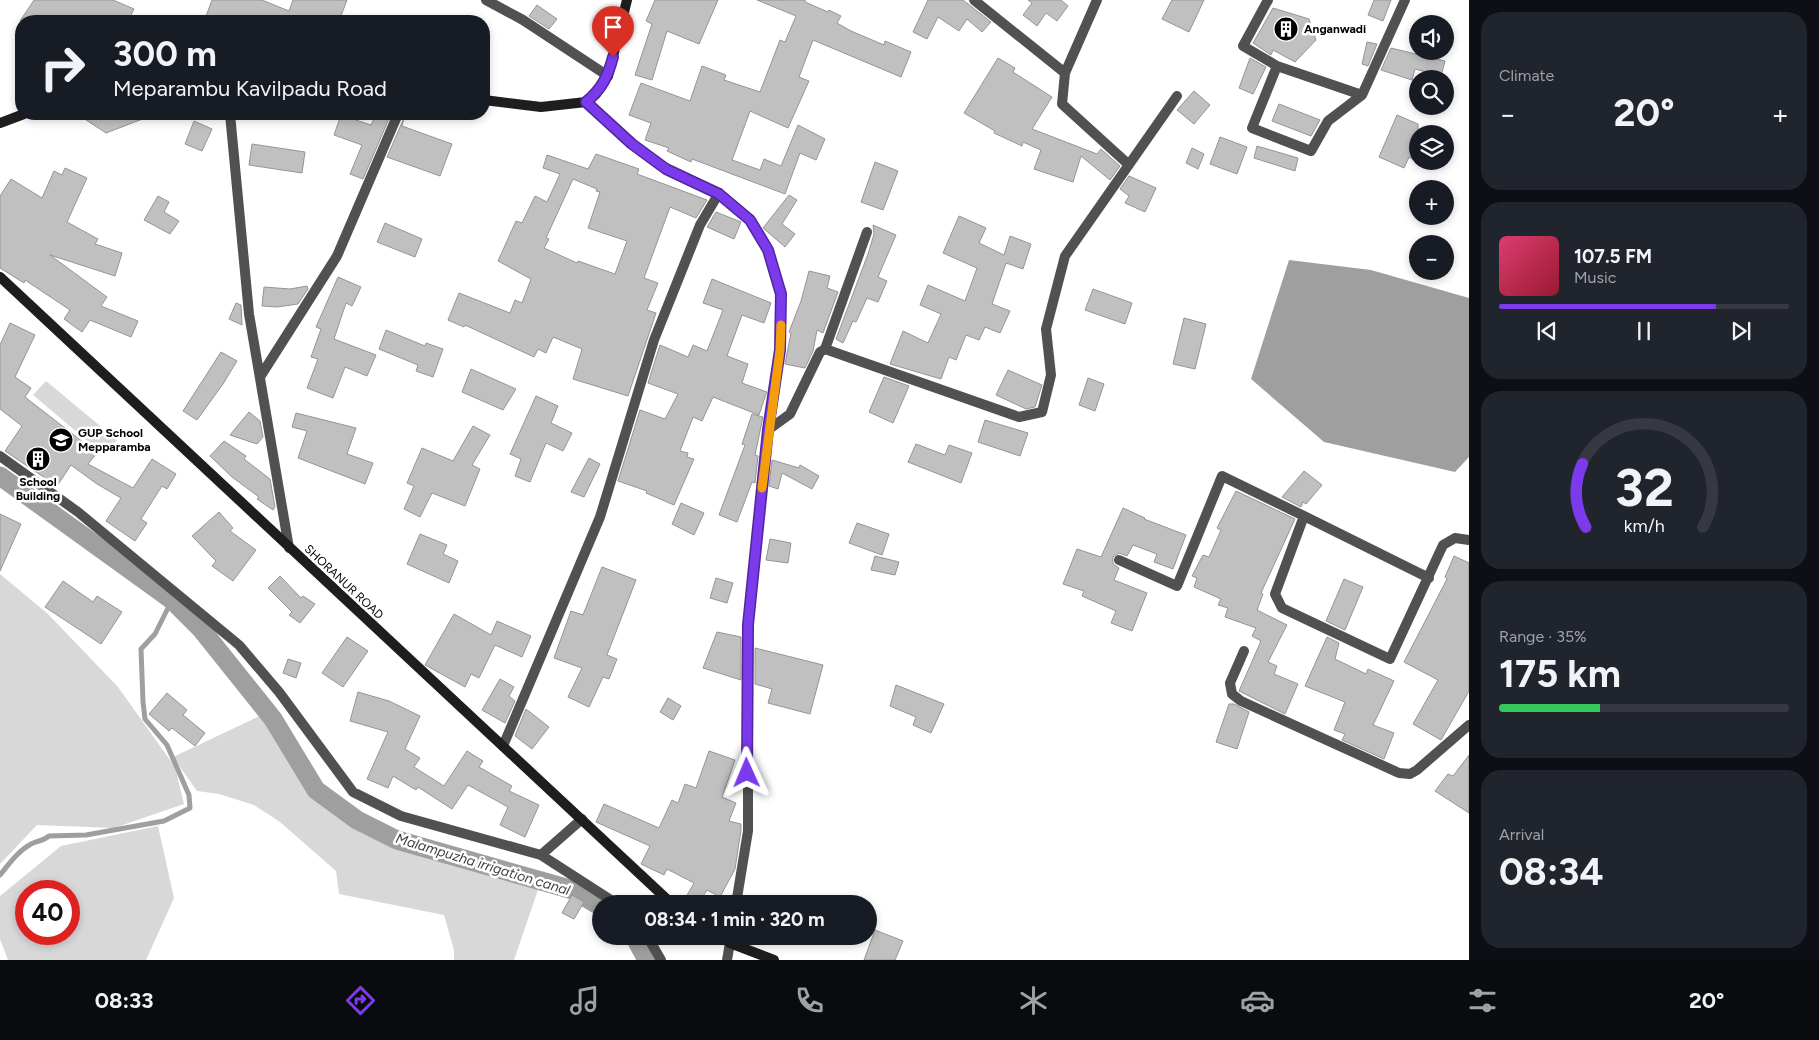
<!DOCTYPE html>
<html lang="en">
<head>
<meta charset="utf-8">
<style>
  body { margin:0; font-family:Figtree,sans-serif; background:#20242c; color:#f1f3f6; height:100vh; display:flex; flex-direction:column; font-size:19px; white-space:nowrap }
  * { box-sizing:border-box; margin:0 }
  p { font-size:16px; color:#9ea1a6 }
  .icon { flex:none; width:28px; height:28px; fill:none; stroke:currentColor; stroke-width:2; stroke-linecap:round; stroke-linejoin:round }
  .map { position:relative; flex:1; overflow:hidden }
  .sheet { display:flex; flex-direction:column; gap:12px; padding:12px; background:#0d0f14; width:350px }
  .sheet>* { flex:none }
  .banner { position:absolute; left:15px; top:15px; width:475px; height:105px; border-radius:20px; box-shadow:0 2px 8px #0003; background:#171b24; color:#f1f3f6; overflow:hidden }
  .controls { position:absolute; left:1409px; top:15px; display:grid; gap:10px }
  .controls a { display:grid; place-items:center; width:45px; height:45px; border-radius:50%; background:#171b24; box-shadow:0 2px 8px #0003; font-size:25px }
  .speed { position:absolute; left:15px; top:880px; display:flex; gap:10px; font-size:25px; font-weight:700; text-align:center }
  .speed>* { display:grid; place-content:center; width:65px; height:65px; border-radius:50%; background:#171b24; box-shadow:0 2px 8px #0003; line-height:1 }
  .speed .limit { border:8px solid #d22; background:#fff; color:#111 }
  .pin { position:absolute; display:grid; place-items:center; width:42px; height:42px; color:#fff; margin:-51px -21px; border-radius:50% 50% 50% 0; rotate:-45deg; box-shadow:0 0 5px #0007 }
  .pin .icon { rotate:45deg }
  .me { position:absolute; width:55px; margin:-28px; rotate:359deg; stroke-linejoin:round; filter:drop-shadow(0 0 4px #0008) }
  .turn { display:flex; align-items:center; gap:18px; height:105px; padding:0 15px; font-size:22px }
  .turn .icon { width:65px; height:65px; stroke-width:2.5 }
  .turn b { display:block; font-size:35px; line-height:42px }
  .big { font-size:38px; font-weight:700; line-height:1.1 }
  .sheet .widget { flex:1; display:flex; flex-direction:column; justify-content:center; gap:8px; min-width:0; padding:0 18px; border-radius:20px; background:#20242c }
  .sheet .dial { align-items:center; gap:0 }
  .dial svg { height:130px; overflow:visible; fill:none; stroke:#363941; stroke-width:7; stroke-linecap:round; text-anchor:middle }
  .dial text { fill:#f1f3f6; stroke:none }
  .song { display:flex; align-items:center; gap:15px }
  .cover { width:60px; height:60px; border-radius:8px; background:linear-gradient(135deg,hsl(340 70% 55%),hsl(350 70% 35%)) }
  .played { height:5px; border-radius:2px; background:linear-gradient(90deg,#7c3aed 75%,#363941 75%) }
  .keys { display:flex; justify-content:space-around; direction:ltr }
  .heat { display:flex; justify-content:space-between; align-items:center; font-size:28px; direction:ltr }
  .charge { height:8px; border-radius:4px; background:linear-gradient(90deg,#34c759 35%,#363941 0) }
  .trip { position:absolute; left:592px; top:895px; width:285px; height:50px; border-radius:25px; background:#171b24; box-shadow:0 2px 8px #0003; font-weight:700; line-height:50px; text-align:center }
  .menu { display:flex; height:80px; justify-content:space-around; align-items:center; background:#090b0e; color:#9ea1a6 }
  .menu .icon { width:35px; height:35px }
  .menu .on { color:#7c3aed }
  .menu b { font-size:22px; color:#f1f3f6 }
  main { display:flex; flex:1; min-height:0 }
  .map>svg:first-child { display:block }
</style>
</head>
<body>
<main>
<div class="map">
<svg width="1469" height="960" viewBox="0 0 1469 960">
  <rect width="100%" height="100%" fill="#fff"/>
  <path fill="#d8d8d8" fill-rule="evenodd" d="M46,381l71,59 -13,15 -71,-60z
    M0,574l48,40 70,73 57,80 9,37 -70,24 -77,-3 -37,39z
    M262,715l60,91 40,27 52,21 125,33 -25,73h-60v-10l-10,-35 -105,-21 -3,-23 -56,-49 -26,-17 -35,-11 -22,-3 -24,-34z
    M158,826l16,72 -28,62h-138l-8,-21v-43l61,-50zM26,891h43v43h-43z"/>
  <path fill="#9f9f9f" d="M1289,260l82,10 98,28v159l-14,15 -131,-30 -73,-63z"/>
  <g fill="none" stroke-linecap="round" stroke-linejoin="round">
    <path stroke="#9f9f9f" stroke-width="5" d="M0,875c9,-11 18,-24 31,-31 6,-3 12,-3 18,-8l37,-1 78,-14 26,-13 -1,-13 -22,-50 -22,-26 -2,-17 -2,-53 14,-15 17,-34"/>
    <path stroke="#9f9f9f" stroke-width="19" d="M0,476l172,124 29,29 72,90 43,71 41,30 40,20 176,50 28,17
      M634,936l13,24"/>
  </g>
  <path fill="#c0c0c0" stroke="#959595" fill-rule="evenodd" d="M34,0h79l21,9 -6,12h-108z
    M212,0h50l27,11 4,-11h54l-8,21h-126l-8,-2z
    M655,0h63l-19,44 -32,-13 -15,49 -17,-5 17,-51 -6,-3z
    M757,0h48v2l23,10 1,-2 12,6 -4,7 14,8 33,14 1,-4 26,11 -10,25 -88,-37 -14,37 10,4 -21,47 -38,-17 -18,49 28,10 4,-11 17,7 17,-41 27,14 -9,21 -16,-7 -15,41 -93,-35 -1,3 -24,-11 2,-3 -24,-8 6,-17 -22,-8 12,-32 49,18 12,-35 24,9 -2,5 36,12 20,-52 5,2 11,-26z
    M928,0h35l28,22 -9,10 -15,-13 -8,12 -21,-14 -11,22 -14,-7z
    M1028,0h33l7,6 -11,15 -11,-8 -9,13 -14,-11 9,-12z
    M1172,0h32l-15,32 -27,-13z
    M1374,0h17l-8,21 -15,-6z
    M537,5l20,14 -8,10 -20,-13z
    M1273,8l36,11 7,21 -21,22 -22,-12 -2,5 -18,-12z
    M1367,42l10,2 -9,22 -6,-2z
    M1391,48l54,13 -4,15 -26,-7 -3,11 -31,-10z
    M998,58l17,10 -2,4 39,25 -20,32 65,25 4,-5 19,17 -10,14 -29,-24 -8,26 -39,-13 7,-19 -18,-8 -1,4 -28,-13 1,-2 -31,-18z
    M1250,58l16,9 -13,27 -14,-6z
    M1194,91l16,14 -16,19 -17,-14z
    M1279,104l41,16 -9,16 -39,-15z
    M77,114h76v1l-47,18z
    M376,114h15l-28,65 -13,-5 12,-29 -28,-10 7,-20 30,10z
    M1397,115l21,9v28l-4,8 -5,-3 -5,11 -25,-11z
    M404,118l-2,8 50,18 -12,32 -53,-19z
    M194,121l18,8 -10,22 -17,-7z
    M1220,137l27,10 -10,27 -27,-10z
    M252,144l53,8 -3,21 -53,-8z
    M1257,146l41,12 -3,13 -41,-13z
    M1192,148l12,6 -6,15 -12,-6z
    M596,154l43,15 -2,5 70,26 -11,18 -26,-11 -26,71 14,5 -11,27 9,3 -28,83 -55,-17 9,-30 -29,-12 -7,16 -8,-4 -4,8 -69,-32 -1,2 -16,-7 11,-27 51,20 5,-13 7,3 9,-24 -33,-18 18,-40 6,2 13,-27 12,6 13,-28 -17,-6 4,-13 41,14zM573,179l24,10 -1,2 4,1 -12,36 39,13 -12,33 -37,-13 -1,2 -33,-15 5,-9 -3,-1z
    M875,162l23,9 -15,39 -22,-8z
    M65,168l22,10 -20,44 31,17 -3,5 27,9 -7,23 -65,-21 57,42 -6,9 37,15 -7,16 -41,-17 -8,12 -18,-13 6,-9 -45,-30 -1,3 -24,-15v-72l11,-17 31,19 12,-27 8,4z
    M1129,176l27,12 -11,24 -20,-9 4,-7 -9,-7z
    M789,195l8,5 -15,24 13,10 -10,13 -22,-19z
    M158,196l11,6 -5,10 15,9 -9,13 -26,-14z
    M716,212l25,10 -7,17 -27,-12z
    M959,216l27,12 -7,15 25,12 6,-19 21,8 -8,25 -17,-6 -14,41 18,7 -10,22 -15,-6 -6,13 -13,-5 -10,25 -7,-3 -8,22 -51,-15 13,-33 25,12 13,-29 -21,-9 8,-20 37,16 12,-33 -34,-15z
    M385,223l37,16 -7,18 -38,-15z
    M873,225l23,10 -18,42 9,4 -9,21 -11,-4 -11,24 -3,-1 -10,22 -7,-4 32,-85 6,-20z
    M809,271l21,5 -3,12 11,4 -15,41 -6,-3 -4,21 -8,17 -20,-4 6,-31 -2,-1 12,-31z
    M338,277l23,10 -9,19 -6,-3 -12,36 42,16 -9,21 -22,-9 -12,31 -26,-10 11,-29 -7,-2 10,-28 -5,-2z
    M712,279l59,24 -7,20 -22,-8 -15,41 21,8 -6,19 25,9 -1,2 -7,21 -46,-18 -11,24 -9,-4 -13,34 8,2 -1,4 7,2 -20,46 -28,-12 1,-2 -29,-10 22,-71 25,9 13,-25 -30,-11 12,-38 28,12 5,-12 14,6 16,-41 -20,-7z
    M307,286l1,3 -10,15 -21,3 -15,-1 2,-19 26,2z
    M1093,289l39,14 -7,21 -40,-14z
    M236,303l5,2 1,20 -13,-6z
    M1184,318l22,6 -11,45 -22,-5z
    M10,323l25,12 -20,42 16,11 -6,9 72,56 -9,11 45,24 19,-29 24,15 -9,15 -5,-3 -21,33 6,4 -12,18 -29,-20 15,-23 -24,-14 -26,-19 -14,21 -52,-35 17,-25 -22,-17v-64z
    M386,330l39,16 1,-3 17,6 -10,28 -17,-6 2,-6 -39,-16z
    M221,352l16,9 -14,23 -26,36 -14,-9z
    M471,369l45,20 -13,21 -41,-18z
    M1008,370l34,15 -7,22 -9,2 -30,-14z
    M884,377l25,9 -16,37 -24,-11z
    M1088,378l16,6 -9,27 -16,-6z
    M536,396l22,10 -7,17 21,10 -9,18 -17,-8 -16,39 -15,-6 6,-17 -11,-5z
    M249,412l11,9 3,16 -6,7 -27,-9z
    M296,413l60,15 -9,26 26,9 -8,21 -67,-26 9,-27 -15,-4z
    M752,414l11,3 -8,38 3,1 -3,27 -3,-1 -15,40 -18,-7 26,-70 -3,-1z
    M985,420l43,13 -8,23 -42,-14z
    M473,426l17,9 -18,30 8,4 -15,37 -33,-13 -12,24 -16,-8 10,-23 -7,-3 15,-35 31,13z
    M224,441l22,15 -2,3 26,20 5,28 -2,3 -16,-11 2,-2 -27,-20 -22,-21z
    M916,444l29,11 4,-10 23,8 -11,30 -53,-21z
    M589,458l11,6 -16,33 -13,-5z
    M772,460l27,8 1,-3 19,11 -7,13 -30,-16 -4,16 -9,-3z
    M1304,471l18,14 -16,19 -3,-2 -2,5 -19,-10z
    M1236,491l59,28 -34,74 2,1 -6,16 30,15 -19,37 9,4 -3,8 24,10 -13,30 -46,-23 22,-50 -9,-5 4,-8 -31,-11 3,-9 -10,-3 3,-6 -27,-12 3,-9 -5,-2 11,-21 6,2 12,-27 -4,-2z
    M681,503l23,10 -10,22 -22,-11z
    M1123,508l22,10 -1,1 42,16 -13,34 -19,-7 3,-8 -24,-9 -6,11 -8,-3 -6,4v7l6,4 -5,12 33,13 -15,38 -21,-8 5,-12 -34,-15 2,-5 -21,-7 14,-35 24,8z
    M219,512l14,16 -3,3 26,19 -23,31 -21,-15 4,-5 -24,-25z
    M0,514l21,10 -21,47z
    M857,523l32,11 -7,21 -33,-12z
    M420,534l27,11 -4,9 15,7 -9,22 -42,-19z
    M770,539l21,4 -3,20 -22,-3z
    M875,556l24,6 -4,13 -24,-5z
    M1454,556l15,7v128l-28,49 -28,-16 25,-44 -34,-18 43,-83 -2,-2z
    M602,567l34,13 -29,75 10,4 -8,20 -6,-2 -14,30 -21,-10 14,-29 -28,-10 17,-47 12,4z
    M280,576l21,22 2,-2 12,8 -15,19 -11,-8 3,-3 -24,-24z
    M716,578l17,5 -6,20 -17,-5z
    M1344,579l19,8 -18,43 -19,-9z
    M63,581l30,21 4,-6 25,16 -21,32 -56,-37z
    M454,614l37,21 6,-14 34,15 -9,21 -27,-12 -16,33 -8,-4 -6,13 -38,-21 -2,-1z
    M717,632l24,5v43l-38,-12z
    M347,637l21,14 -25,36 -21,-14z
    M1327,637l12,6 -4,16 31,15 2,-5 26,12 -21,44 21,8 -10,26 -42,-19 3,-6 -11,-4 11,-28 -40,-16z
    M755,648l68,17 -13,49 -42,-11 4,-14 -17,-5z
    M288,659l13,4 -5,15 -13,-5z
    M500,679l14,8 -5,9 6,5 -10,22 -23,-13z
    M896,685l48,19 -13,29 -18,-8 3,-8 -26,-11z
    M358,692l31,9 31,15 -15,33 15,9 -6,9 30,19 23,-35 16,10 -4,6 33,19 -3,5 30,14 -14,32 -25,-12 8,-18 -40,-22 -16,24 -34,-22 -2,3 -23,-14 -5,12 -21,-9 21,-47 -38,-11z
    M167,693l20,17 -4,5 22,18 -10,13 -23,-18 -3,3 -20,-17z
    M668,698l13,8 -8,14 -13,-8z
    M1229,704h5l15,8 -12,37 -21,-7z
    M526,709l23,18 -17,22 -17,-13z
    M709,751l26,9 -13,37 14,6 -7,18 12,3v6l-6,39 -15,28 -13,-7 -9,14h-5l-8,-5 9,-16 -27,-14 -3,6 -23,-11 9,-18 -54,-24 8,-18 55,24 13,-28 6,3 7,-19 11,4z
    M1469,755v58l-34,-22 13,-17 5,2z
    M572,895l12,7 -10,17 -12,-6z
    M875,930l28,11 -8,19h-31z"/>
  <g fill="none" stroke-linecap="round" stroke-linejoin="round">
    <path stroke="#515151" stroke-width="10" d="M486,0l37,20 85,56
      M974,0l91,73
      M1097,0l-32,73 -3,31 66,60
      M1268,0l-25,46 34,20 -25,62 59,23 17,-30 34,-26 43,-95
      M1277,66l85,29
      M230,114l19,200 40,234
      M825,349l42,-117
      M260,377l77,-121 61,-142
      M768,430l22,-16 30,-62 5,-3 194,68 23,-5 9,-37 -5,-46 19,-73 112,-160
      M0,456l78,56 161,133 40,47 74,100 48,24 140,39 76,49
      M1304,516l125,62
      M1119,560l58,26 45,-110 82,40 -29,78 7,14 108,51 53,-114 12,-7 14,2
      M1244,651l-14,32 2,11 9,7 158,72 11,1 7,-4 52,-45
      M503,746l97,-229 54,-177 46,-115 19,-32
      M541,855l41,-36
      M647,936l14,24
      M727,960l3,-17"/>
    <path stroke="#515151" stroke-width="10" d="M586,102l46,42 34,25 53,24 31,27 18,30 13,44 -1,56 -13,87 -19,188v206l-12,73"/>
    <path stroke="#1e1e1e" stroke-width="10" d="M484,100l57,7 45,-5 10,-8 12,-18 19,-76
      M0,123l24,-9
      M0,277l672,627
      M719,936l11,7 44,17"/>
  </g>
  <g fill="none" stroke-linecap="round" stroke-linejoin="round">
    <defs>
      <path id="route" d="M613,57c-5,19 -11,32 -27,45l46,42 34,25 53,25 31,26 18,30 13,44 -1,56 -12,80 -20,195 -1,148"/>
    </defs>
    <use href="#route" stroke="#51269a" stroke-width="12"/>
    <use href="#route" stroke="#7c3aed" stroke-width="9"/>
    <path stroke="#f59e0b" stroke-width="9" d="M762,488l18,-138 1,-25"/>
  </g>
  <defs>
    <symbol id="building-disc" viewBox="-11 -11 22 22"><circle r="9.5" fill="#000" stroke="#fff"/><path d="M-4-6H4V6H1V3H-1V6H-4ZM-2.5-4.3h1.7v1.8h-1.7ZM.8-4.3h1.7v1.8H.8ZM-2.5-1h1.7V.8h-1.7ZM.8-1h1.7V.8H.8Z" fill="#fff"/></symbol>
    <symbol id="school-disc" viewBox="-11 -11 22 22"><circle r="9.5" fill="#000" stroke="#fff"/><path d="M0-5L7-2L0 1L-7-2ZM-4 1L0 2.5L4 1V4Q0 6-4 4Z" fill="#fff"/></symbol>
  </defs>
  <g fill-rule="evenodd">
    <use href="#building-disc" x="1272" y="15" width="28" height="28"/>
    <use href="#school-disc" x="47" y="426" width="28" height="28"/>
    <use href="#building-disc" x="24" y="445" width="28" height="28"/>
  </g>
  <g text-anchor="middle" stroke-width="5" stroke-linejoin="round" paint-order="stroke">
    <g font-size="12" font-weight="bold" fill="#000" stroke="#fff" text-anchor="start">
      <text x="1304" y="33">Anganwadi</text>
      <text x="78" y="437">GUP School<tspan x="78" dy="14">Mepparamba</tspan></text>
      <text x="38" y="486" text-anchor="middle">School<tspan x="38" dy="14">Building</tspan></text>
    </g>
    <g font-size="12" fill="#000" stroke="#fff">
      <text transform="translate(344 582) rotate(43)" y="4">SHORANUR ROAD</text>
    </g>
    <g font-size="14" font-style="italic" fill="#404040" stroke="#fff">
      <text transform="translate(483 864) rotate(17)" y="5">Malampuzha irrigation canal</text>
    </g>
  </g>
</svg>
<div class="controls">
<a><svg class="icon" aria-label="sound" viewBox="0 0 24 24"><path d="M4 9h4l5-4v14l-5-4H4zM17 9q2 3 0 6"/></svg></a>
<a><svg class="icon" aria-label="search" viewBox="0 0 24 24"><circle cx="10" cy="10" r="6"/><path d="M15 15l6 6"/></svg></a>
<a><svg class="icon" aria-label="layers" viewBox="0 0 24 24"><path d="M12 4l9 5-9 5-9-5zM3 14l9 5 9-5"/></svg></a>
<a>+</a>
<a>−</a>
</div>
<div class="speed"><div class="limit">40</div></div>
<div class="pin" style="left:613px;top:57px;background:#d93025"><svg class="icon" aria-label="arrive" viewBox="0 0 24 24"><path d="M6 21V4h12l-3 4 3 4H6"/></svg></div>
<svg class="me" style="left:747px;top:773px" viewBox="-20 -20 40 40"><path d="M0-17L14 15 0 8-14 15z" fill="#7c3aed" stroke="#fff" stroke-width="4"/></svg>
<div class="trip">08:34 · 1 min · 320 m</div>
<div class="banner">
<div class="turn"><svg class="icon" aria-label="right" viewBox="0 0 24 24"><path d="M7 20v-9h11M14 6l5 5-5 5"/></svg><div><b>300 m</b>Meparambu Kavilpadu Road</div></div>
</div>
</div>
<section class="sheet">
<div class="widget"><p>Climate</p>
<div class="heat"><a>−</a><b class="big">20°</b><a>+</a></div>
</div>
<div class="widget">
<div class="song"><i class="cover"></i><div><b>107.5 FM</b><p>Music</p></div></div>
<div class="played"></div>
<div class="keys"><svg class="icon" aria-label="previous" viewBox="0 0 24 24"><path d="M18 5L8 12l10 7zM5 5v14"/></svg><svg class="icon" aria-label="pause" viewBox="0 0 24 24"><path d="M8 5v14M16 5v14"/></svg><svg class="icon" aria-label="next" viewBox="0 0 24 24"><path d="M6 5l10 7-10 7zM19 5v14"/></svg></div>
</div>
<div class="widget dial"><svg viewBox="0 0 100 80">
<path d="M14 69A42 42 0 1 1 86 69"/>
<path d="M14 69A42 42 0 0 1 12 30" stroke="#7c3aed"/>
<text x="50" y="56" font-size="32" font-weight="700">32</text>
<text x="50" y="72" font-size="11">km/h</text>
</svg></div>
<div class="widget"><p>Range · 35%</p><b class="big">175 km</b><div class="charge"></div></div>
<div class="widget"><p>Arrival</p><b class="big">08:34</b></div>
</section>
</main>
<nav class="menu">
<b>08:33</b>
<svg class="icon on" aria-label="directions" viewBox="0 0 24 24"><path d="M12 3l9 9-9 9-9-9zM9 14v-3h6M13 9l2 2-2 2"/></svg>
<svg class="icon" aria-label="music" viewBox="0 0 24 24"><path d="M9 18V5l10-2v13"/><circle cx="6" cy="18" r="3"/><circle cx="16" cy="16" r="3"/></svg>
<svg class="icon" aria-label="phone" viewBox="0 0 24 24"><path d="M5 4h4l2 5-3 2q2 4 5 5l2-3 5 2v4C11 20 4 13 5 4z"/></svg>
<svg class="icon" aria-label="climate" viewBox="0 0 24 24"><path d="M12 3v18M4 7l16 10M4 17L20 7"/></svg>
<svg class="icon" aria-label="car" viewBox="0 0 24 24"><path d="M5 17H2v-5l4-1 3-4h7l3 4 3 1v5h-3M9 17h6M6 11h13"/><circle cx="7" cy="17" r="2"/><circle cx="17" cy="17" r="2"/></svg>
<svg class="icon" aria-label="filters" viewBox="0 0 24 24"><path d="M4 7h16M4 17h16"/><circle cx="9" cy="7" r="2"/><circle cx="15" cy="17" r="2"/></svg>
<b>20°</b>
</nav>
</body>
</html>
